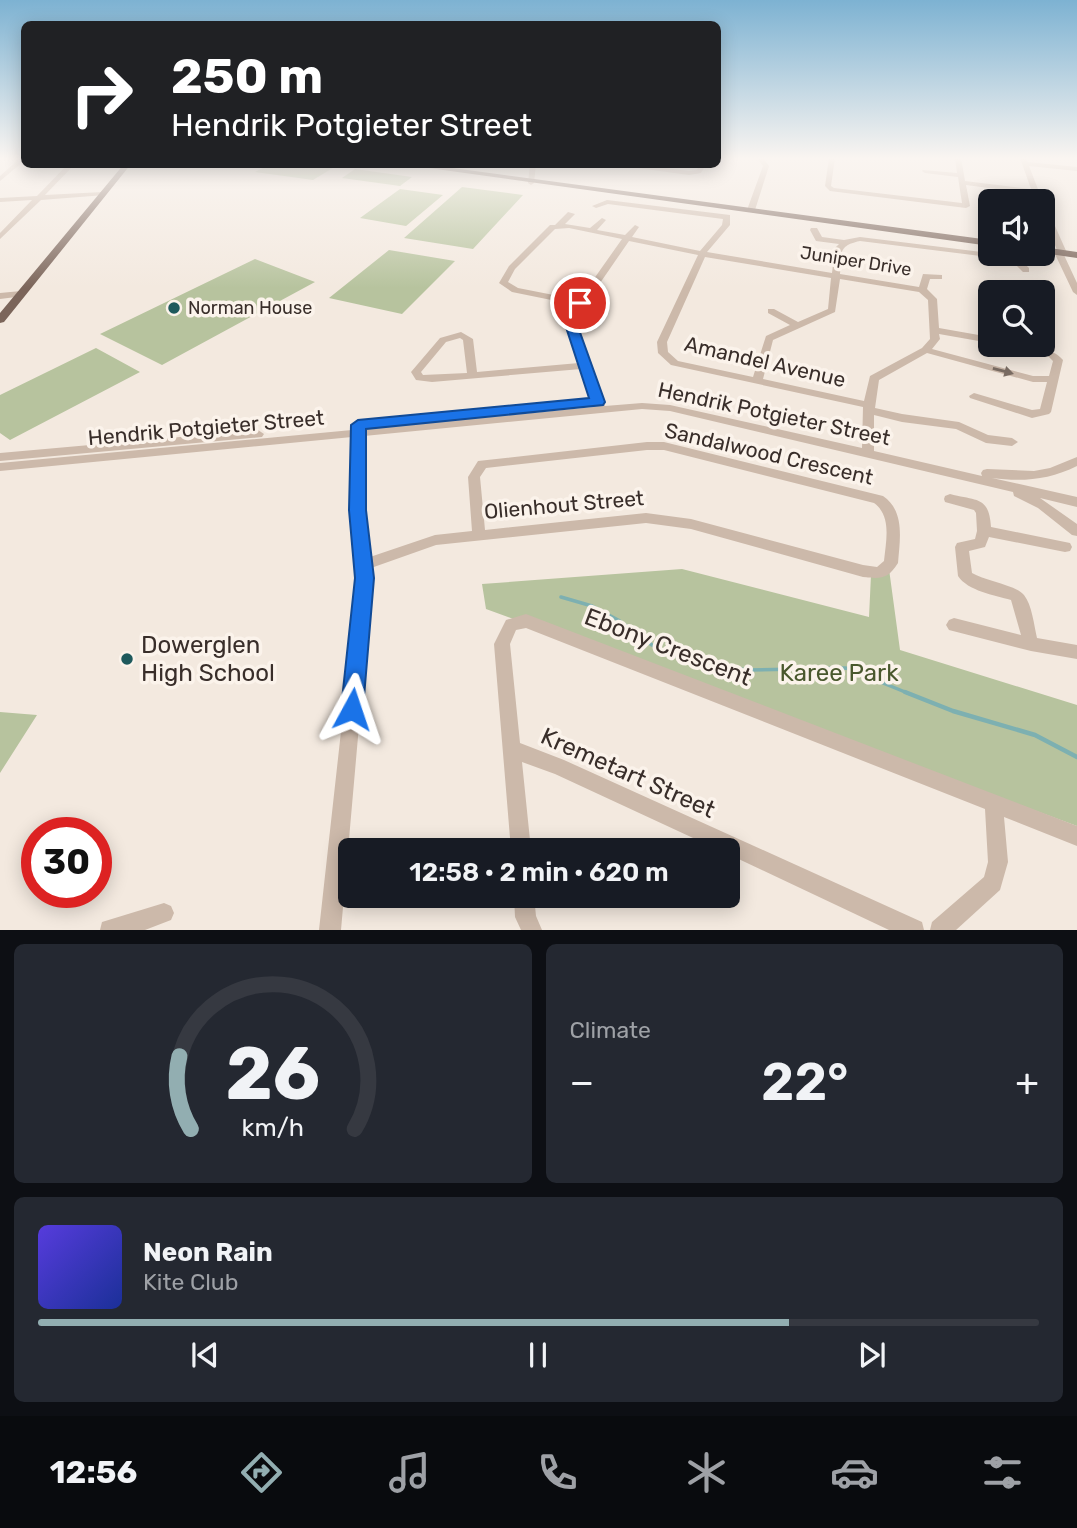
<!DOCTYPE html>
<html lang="en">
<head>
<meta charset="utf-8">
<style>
  body { margin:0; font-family:Rubik,sans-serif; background:#242831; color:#f1f3f6; height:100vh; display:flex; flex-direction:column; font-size:26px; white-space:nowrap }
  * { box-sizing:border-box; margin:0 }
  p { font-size:23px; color:#9ea1a6 }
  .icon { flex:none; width:38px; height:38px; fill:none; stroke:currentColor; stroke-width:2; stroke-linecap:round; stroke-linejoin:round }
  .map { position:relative; height:930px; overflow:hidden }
  .details { display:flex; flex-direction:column; gap:14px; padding:14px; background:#0d0f14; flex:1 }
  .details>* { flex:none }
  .banner { position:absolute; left:21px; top:21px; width:700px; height:147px; border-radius:10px; box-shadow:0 4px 18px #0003; background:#202124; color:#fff; overflow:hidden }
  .controls { position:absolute; left:978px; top:189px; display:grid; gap:14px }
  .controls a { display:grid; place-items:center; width:77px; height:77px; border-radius:10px; background:#171b24; box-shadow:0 4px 18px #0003; font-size:35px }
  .speed { position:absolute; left:21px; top:817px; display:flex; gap:14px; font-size:35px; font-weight:700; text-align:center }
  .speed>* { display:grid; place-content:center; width:91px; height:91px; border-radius:50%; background:#171b24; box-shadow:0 4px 18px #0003; line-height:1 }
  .speed .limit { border:10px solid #d22; background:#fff; color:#111 }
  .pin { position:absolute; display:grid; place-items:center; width:60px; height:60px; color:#fff; margin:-30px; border:4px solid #fff; border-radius:50%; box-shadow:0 2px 7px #0007 }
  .me { position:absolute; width:77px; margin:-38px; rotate:5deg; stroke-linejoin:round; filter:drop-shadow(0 0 5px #0008) }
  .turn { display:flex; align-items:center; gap:24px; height:147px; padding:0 35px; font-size:32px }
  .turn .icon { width:91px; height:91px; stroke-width:2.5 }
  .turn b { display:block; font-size:49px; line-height:60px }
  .big { font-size:52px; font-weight:600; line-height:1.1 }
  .details .tile { flex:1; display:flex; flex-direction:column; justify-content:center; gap:10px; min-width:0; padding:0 24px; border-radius:10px; background:#242831 }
  .details .dial { align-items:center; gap:0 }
  .dial svg { height:182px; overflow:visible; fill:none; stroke:#363941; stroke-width:7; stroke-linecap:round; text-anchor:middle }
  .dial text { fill:#f1f3f6; stroke:none }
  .song { display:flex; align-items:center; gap:21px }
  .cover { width:84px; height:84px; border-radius:10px; background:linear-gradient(135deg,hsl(250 70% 55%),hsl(230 70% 35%)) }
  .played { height:7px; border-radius:4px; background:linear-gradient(90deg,#92aeb1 75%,#363941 75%) }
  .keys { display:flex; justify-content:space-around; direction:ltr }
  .heat { display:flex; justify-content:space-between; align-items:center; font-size:38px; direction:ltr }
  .details .tiles { flex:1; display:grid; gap:14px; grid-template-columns:1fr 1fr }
  .tile:last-child { grid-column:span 2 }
  .trip { position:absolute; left:338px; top:838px; width:402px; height:70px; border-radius:10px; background:#171b24; box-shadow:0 4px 18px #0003; font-weight:600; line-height:70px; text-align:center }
  .tabs { display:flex; height:112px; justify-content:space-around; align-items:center; background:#090b0e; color:#9ea1a6 }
  .tabs .icon { width:49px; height:49px }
  .tabs .selected { color:#92aeb1 }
  .tabs b { font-size:32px; color:#f1f3f6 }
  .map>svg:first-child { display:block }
</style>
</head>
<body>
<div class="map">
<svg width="1077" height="930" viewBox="0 0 1077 930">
  <rect width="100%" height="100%" fill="#f3e9df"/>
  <path fill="#b7c39e" d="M326,164l10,2 -23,14 -58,-8 13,-7z
    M355,169l57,8 -12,9 -58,-8z
    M462,187l61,8 -50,54 -69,-11z
    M400,189l43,6 -37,31 -46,-8z
    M389,250l66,11 -53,53 -73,-16z
    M255,259l60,23 -153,83 -62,-31z
    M96,348l44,24 -130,68 -10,-7v-38z
    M682,569l187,48 2,-42 18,-6 11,81 177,55v121l-591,-217 -4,-25z
    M0,712l37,3 -37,58z"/>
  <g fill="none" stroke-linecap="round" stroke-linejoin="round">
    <path stroke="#7db0b1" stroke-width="3.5" d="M561,597l31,9 26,14 34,25 35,16 60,9 99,-2 64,26"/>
    <path stroke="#7db0b1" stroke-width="4.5" d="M905,692l48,19 82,24 42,22"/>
    <path fill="#ccb9aa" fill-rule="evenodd" d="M20,158h4v3l-24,20v-5z
      M757,158h6l6,8 -14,44 -4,2 -4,-2 16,-44z
      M829,158h6l-4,28 3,2 128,15 -4,-26 -33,-4 -3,-2 1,-1 34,3 -2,-15h6l4,23 66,8 -11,-31h6l2,4 49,5v4l-48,-5 12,31 -4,2 -5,-5 -66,-9 4,21 -4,2 -136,-17 -5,-5z
      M68,164h7l-30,31 58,-3 2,1v2l-64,5 -41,39v-6l32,-33 -32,2v-4l37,-2z
      M530,164h6l-2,19 -3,2 -3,-2z
      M608,164h24l57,7 8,-1 3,-6h6l-5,9 -12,2z
      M607,200l123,15v10l-23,27 125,21 3,-25 4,-4 -23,-3 -6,-11 1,-2h6l5,9 22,3 16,-3 146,18 14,4 9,9v4h-6l-9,-9 -9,-4 -145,-18c-23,5 -18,12 -20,33l79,13 4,-13 19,1v4h-12l-3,10 10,10 2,29 51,9v6l-51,-9 1,5 -8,10 101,27h16l4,-15 -5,-5 -37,-9 -1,-2c18,0 41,1 53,15l-12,52 -2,2 -17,4 -62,-20 -1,-2 5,-3 58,17 8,-1 7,-27h-14l-106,-29 -48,27 -4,28 27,6 57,8 29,13 24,3 6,4 -6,4 -26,-3 -30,-14 -54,-7 -28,-7v36l108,25 -1,-3 2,-3 4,-1 47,2 16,-3 27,-11v9c-28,14 -55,16 -85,12l85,19v10l-37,-9 37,26v12l-5,-1 -34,-27 -24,-12 -1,-4 -343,-81 -28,-2 -278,27v74l6,47 65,-22 37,-4 -4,-54 10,-16 169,-19h17l219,54c22,15 17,43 15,67 -10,16 -17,16 -35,14l-172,-48 -45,-6 -210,22 -65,23 1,10 -31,352h-22l39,-352 -8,-68 2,-73 -352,34v-8l352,-33 2,-8h8l2,7 230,-22 -13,-38 -149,13 -16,-2 -5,-8 29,-34 21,-6 12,7 4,33 102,-9 -13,-39v-6l10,-13 -64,-13 -13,-9 10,-17 41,-41h5l13,-13 7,2 -10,10 25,4 12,-10 4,2 -9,10 28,5 10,-10 4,2 -7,10 68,14 22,-26 1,-6 -115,-15 -12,4 -4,-2zM569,228l53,11 -43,61 -61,-12 -10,-6 7,-13 40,-40zM629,241l69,14 -41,87 1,11 13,12 192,42 -1,41 -192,-43 -28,-2 -37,3 -29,-82v-6zM705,257l126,21 -3,31 -30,13 -24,-13h-6v4l22,12 -24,11 -13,41 -75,-16 -10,-9 -1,-10zM840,279l79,13 9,8 2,39 -8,9 -52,28 -6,25 -101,-22 10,-39 62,-28zM460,338l3,2 4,33 -44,2 -2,-3 25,-30zM647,450h17l210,53c18,13 12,38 10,58l-7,6 -14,-2 -172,-46 -45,-6 -161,17 -5,-53 6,-9z
      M1043,206l4,2 20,45 -3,2 13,28v12l-4,-3 -19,-40 3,-2 -14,-34z
      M21,291l3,1v4l-24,3v-6z
      M258,430l6,4 -2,3 -262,24v-8z
      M950,494c27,7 39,2 41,33l79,16 2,4 -2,4 -5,1 -76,-15 -4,10 -16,4 3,22c13,8 44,12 52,22 8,10 10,30 13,43l40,7v14l-46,-8 -82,-21 -3,-5 3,-5 5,-2 67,17 -10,-35c-17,-5 -43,-9 -53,-24l-3,-29 2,-4 18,-4 2,-8 -1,-18 -2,-3 -29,-8 -1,-3 1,-3z
      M526,614l551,212v20l-73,-29 4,45 -8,28 -44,40h-26l2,-8 52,-45 4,-15 -3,-53 -459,-181 -10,2 -6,14 10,99 44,17 358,162 2,8h-35l-161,-76v-4h-9l-164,-76 -33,-12 9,88h-20l-17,-206 12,-24z
      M514,896h20l2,20 6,14h-21l-6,-13z
      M164,903l7,3 3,7 -3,7 -26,10h-45l2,-8z"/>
    <path fill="#7b655a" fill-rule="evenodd" d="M124,164h7l-127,158 -4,1v-10z
      M400,164h23l567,76v6z
      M1043,247l34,5v6l-34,-5z"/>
  </g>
  <defs><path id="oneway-solid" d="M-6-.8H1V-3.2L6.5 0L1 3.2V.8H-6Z" transform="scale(1.75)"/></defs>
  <use fill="#7b6d64" href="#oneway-solid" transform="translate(1003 371) rotate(15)"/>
  <linearGradient id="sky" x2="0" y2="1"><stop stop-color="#7db2d2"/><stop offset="0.55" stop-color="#faf5f1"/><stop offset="1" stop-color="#faf5f1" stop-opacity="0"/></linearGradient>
  <rect width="1077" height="288" fill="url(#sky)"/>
  <path fill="#1a73e8" stroke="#114b97" stroke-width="2" d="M580,299l6,4 -9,21 28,78 -2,3 -237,24v81l8,68 -11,131 -3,8 -8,3 -8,-3 -3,-8 14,-131 -6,-68 2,-85 7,-5 231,-22 -24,-74 9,-21z"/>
  <g fill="#1e595c" stroke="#fbf3eb" stroke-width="2.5">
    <circle cx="174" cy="308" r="7"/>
    <circle cx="127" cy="659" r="7"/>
  </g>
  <g text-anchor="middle" stroke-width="7" stroke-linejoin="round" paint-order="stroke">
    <g font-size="18" fill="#392e2a" stroke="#fbf3eb">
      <text transform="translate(856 261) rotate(9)" y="6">Juniper Drive</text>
    </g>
    <g font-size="18" fill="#392e2a" stroke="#fbf3eb" text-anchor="start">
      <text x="188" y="314">Norman House</text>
    </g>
    <g font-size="21" fill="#392e2a" stroke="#fbf3eb">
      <text transform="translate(765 362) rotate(13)" y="7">Amandel Avenue</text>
      <text transform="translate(774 414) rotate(12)" y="7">Hendrik Potgieter Street</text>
      <text transform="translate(206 428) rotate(-5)" y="7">Hendrik Potgieter Street</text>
      <text transform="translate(769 454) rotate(13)" y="7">Sandalwood Crescent</text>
      <text transform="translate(564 505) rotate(-5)" y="7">Olienhout Street</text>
    </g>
    <g font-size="24" fill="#392e2a" stroke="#fbf3eb" text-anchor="start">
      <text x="141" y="653">Dowerglen<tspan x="141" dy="28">High School</tspan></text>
    </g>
    <g font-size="24" fill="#392e2a" stroke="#fbf3eb">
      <text transform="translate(668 647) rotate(21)" y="8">Ebony Crescent</text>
      <text transform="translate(628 773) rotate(24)" y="8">Kremetart Street</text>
    </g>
    <g font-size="24" fill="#49582d" stroke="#fbf3eb">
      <text x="839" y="681">Karee Park</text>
    </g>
  </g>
</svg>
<div class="controls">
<a><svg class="icon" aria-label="sound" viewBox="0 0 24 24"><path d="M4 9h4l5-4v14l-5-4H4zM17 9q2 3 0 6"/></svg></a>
<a><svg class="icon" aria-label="search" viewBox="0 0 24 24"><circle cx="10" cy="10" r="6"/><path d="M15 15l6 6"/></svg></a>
</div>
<div class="speed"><div class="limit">30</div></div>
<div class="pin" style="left:580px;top:303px;background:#d93025"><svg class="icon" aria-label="arrive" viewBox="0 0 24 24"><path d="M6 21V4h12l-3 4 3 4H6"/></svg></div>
<svg class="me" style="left:352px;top:709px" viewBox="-20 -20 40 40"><path d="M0-17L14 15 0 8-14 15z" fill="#1a73e8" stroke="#fff" stroke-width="4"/></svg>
<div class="trip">12:58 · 2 min · 620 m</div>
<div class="banner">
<div class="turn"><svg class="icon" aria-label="right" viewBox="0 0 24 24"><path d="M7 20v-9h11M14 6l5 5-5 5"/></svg><div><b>250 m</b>Hendrik Potgieter Street</div></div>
</div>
</div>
<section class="details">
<div class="tiles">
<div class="tile dial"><svg viewBox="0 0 100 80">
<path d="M14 69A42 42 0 1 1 86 69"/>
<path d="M14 69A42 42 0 0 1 9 37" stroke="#92aeb1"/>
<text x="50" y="56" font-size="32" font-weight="700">26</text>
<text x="50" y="72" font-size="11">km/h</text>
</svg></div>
<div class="tile"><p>Climate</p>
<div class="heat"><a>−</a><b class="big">22°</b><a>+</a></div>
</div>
<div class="tile">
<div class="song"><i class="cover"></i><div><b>Neon Rain</b><p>Kite Club</p></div></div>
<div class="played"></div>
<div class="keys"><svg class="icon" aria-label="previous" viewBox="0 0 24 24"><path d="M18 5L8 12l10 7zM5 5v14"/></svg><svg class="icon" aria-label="pause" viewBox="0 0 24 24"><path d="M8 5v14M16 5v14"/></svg><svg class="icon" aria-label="next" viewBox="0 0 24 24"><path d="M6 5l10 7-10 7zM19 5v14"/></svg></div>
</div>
</div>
</section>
<nav class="tabs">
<b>12:56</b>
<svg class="icon selected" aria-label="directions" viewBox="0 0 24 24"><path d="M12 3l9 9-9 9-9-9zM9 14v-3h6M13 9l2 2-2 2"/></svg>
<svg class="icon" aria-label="music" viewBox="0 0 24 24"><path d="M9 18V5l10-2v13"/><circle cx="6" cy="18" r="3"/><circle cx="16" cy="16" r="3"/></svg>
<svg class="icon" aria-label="phone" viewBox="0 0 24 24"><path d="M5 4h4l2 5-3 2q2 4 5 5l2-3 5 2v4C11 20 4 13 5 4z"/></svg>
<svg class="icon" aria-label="climate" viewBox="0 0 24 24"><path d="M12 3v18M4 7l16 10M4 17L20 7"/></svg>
<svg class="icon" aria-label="car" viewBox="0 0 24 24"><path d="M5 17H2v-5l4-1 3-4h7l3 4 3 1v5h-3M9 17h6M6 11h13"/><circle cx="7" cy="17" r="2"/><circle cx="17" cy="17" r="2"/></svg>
<svg class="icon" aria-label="filters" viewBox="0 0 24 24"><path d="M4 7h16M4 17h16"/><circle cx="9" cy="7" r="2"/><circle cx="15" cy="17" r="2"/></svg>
</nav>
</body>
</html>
